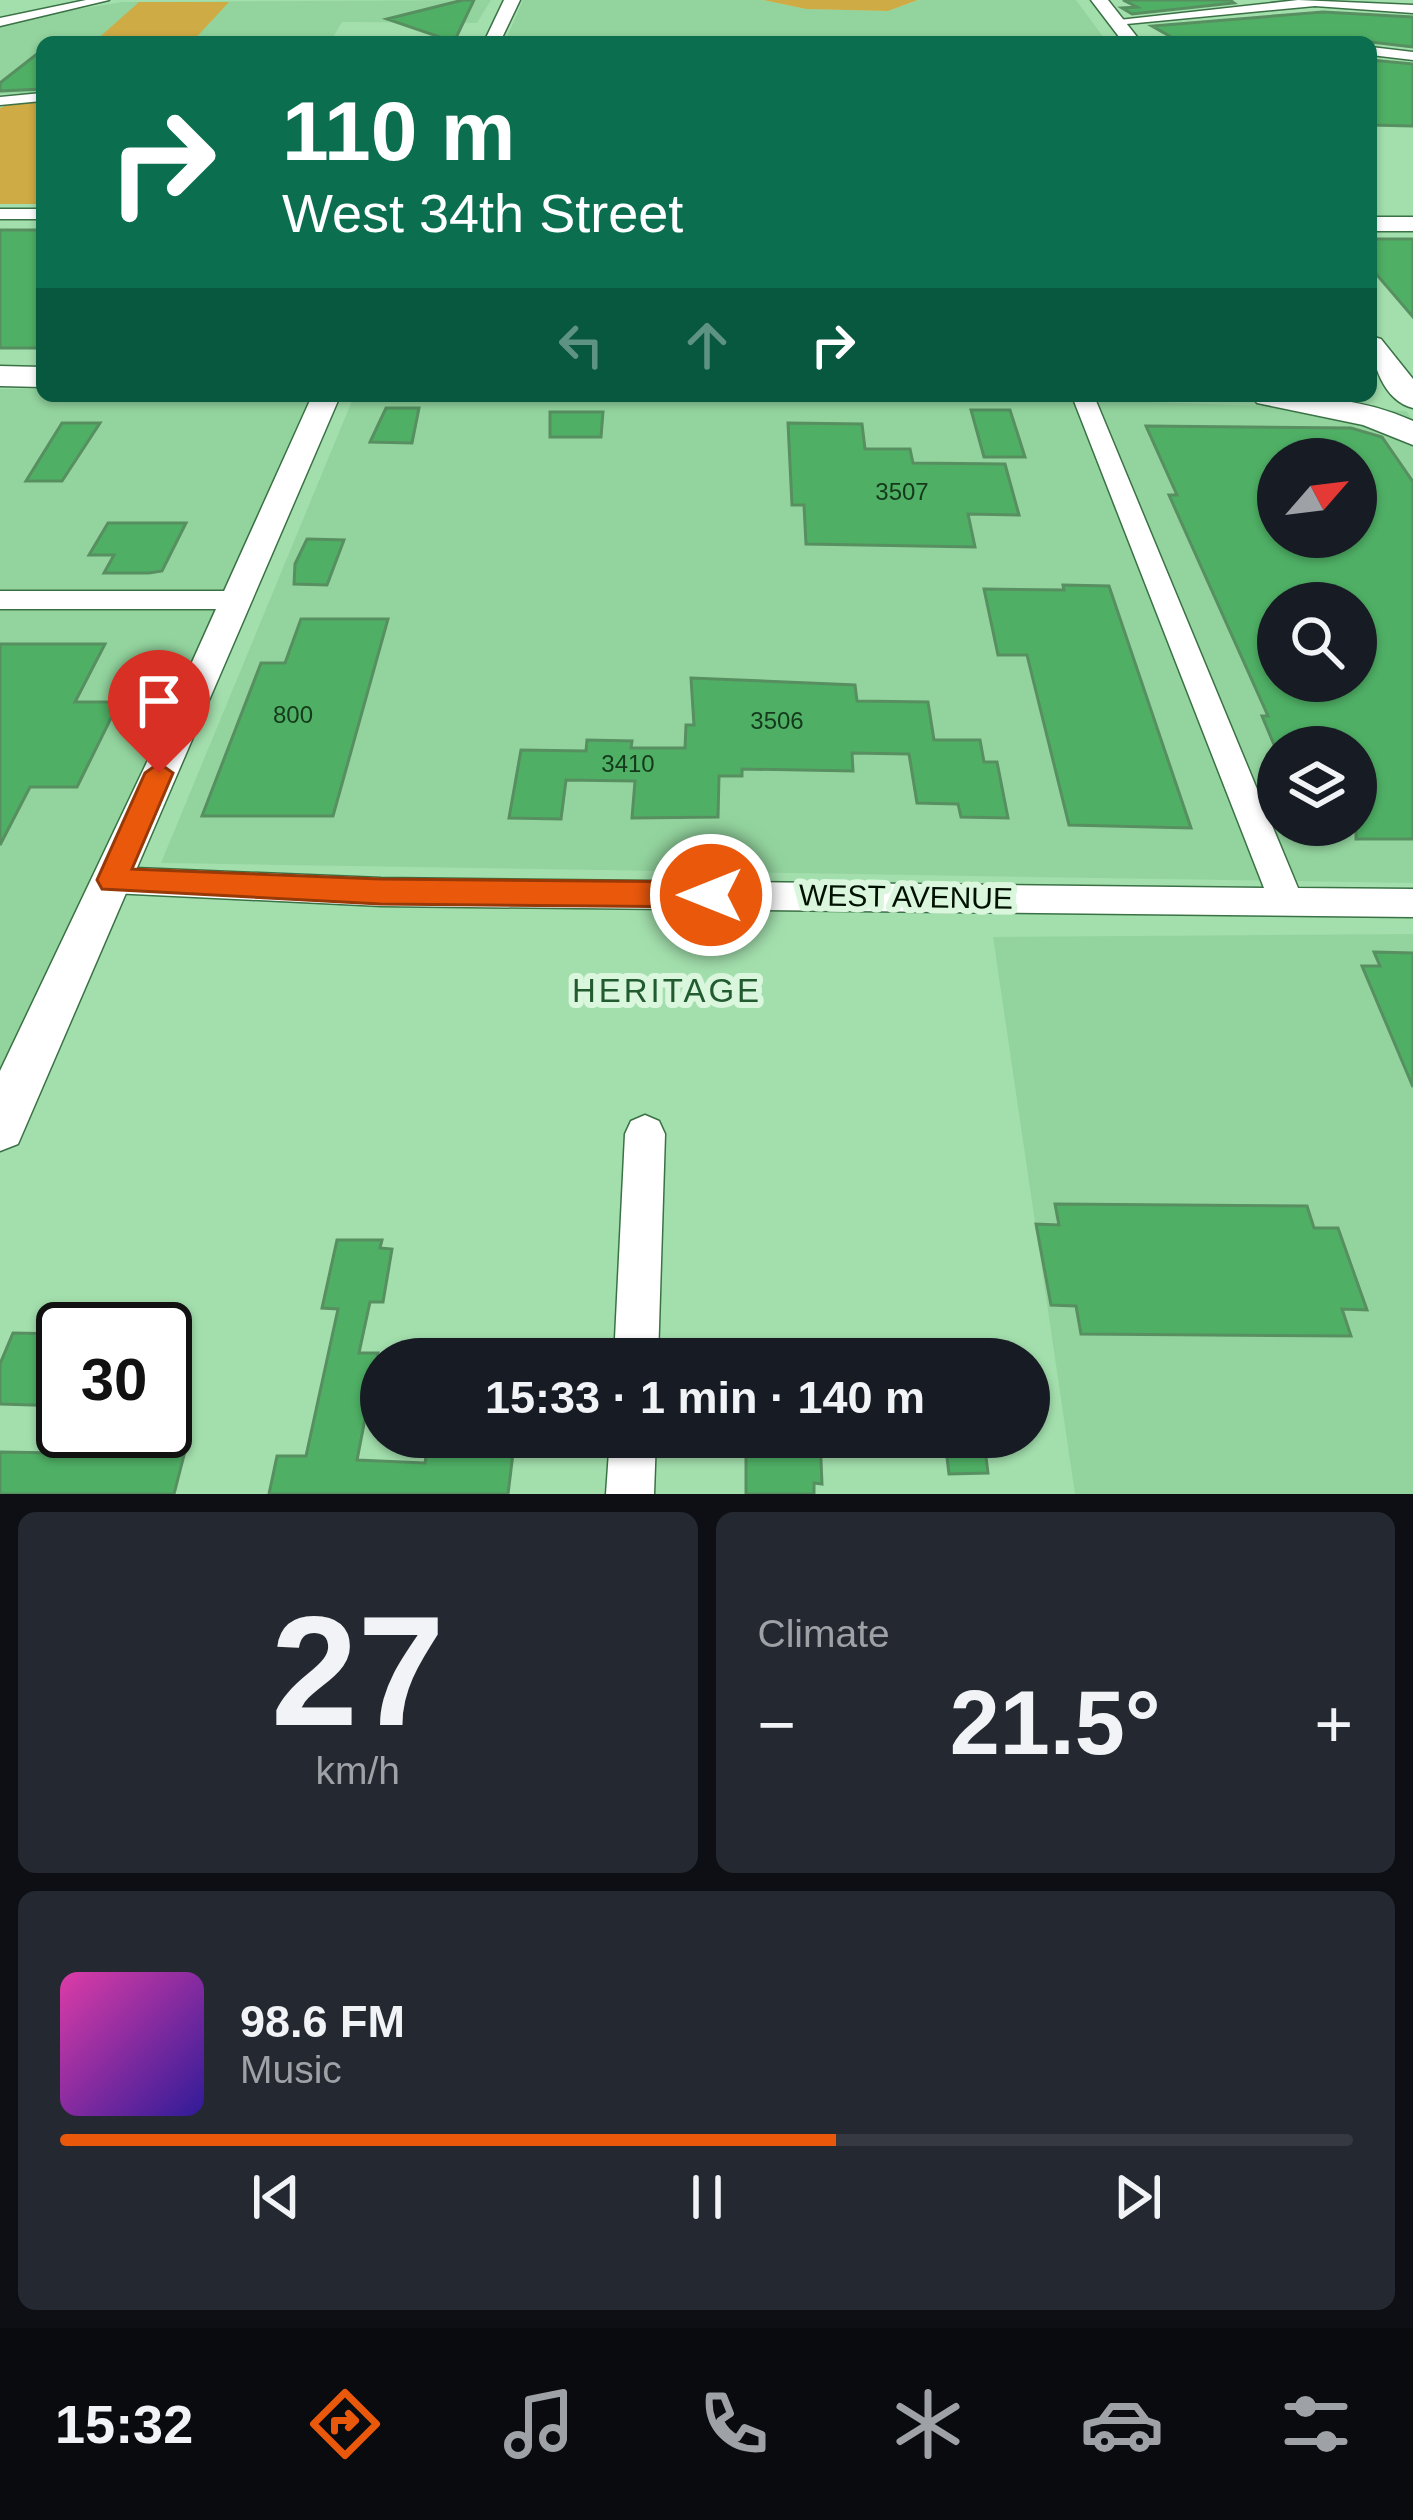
<!DOCTYPE html>
<html lang="en">
<head>
<meta charset="utf-8">
<style>
  body { margin:0; font-family:Helvetica,sans-serif; background:#242831; color:#f1f3f6; height:100vh; display:flex; flex-direction:column; font-size:45px; white-space:nowrap }
  * { box-sizing:border-box; margin:0 }
  p { font-size:39px; color:#9ea1a6 }
  .icon { flex:none; width:66px; height:66px; fill:none; stroke:currentColor; stroke-width:2; stroke-linecap:round; stroke-linejoin:round }
  .map { position:relative; height:1494px; overflow:hidden }
  .drawer { display:flex; flex-direction:column; gap:18px; padding:18px; background:#0d0f14; flex:1 }
  .drawer>* { flex:none }
  .hud { position:absolute; left:36px; top:36px; width:1341px; height:366px; border-radius:18px; box-shadow:0 3px 9px #0004; background:#0b6e4f; color:#fff; overflow:hidden }
  .needle { width:78px; rotate:62deg }
  .fabs { position:absolute; left:1257px; top:438px; display:grid; gap:24px }
  .fabs a { display:grid; place-items:center; width:120px; height:120px; border-radius:50%; background:#171b24; box-shadow:0 3px 9px #0004; font-size:60px }
  .speed { position:absolute; left:36px; top:1302px; display:flex; gap:24px; font-size:60px; font-weight:700; text-align:center }
  .speed>* { display:grid; place-content:center; width:156px; height:156px; border-radius:50%; background:#171b24; box-shadow:0 3px 9px #0004; line-height:1 }
  .speed .limit { border:6px solid #111; border-radius:18px; background:#fff; color:#111 }
  .pin { position:absolute; display:grid; place-items:center; width:102px; height:102px; color:#fff; margin:-123px -51px; border-radius:50% 50% 50% 0; rotate:-45deg; box-shadow:0 0 12px #0007 }
  .pin .icon { rotate:45deg }
  .me { position:absolute; width:132px; margin:-66px; rotate:270deg; stroke-linejoin:round; filter:drop-shadow(0 0 9px #0008) }
  .turn { display:flex; align-items:center; gap:42px; height:252px; padding:0 48px; font-size:54px }
  .turn .icon { width:156px; height:156px; stroke-width:2.5 }
  .turn b { display:block; font-size:84px; line-height:102px }
  .lanes { display:flex; align-items:center; height:114px; padding:0 48px; background:#0003; justify-content:center; gap:60px; direction:ltr }
  .lanes .off { opacity:.35 }
  .big { font-size:90px; font-weight:700; line-height:1.1 }
  .drawer .card { flex:1; display:flex; flex-direction:column; justify-content:center; gap:18px; min-width:0; padding:0 42px; border-radius:18px; background:#242831 }
  .drawer .dial { align-items:center; gap:0 }
  .dial b { font-size:156px; line-height:1 }
  .song { display:flex; align-items:center; gap:36px }
  .cover { width:144px; height:144px; border-radius:18px; background:linear-gradient(135deg,hsl(320 70% 55%),hsl(250 70% 35%)) }
  .played { height:12px; border-radius:6px; background:linear-gradient(90deg,#ea580c 60%,#363941 60%) }
  .keys { display:flex; justify-content:space-around; direction:ltr }
  .heat { display:flex; justify-content:space-between; align-items:center; font-size:66px; direction:ltr }
  .drawer .tiles { flex:1; display:grid; gap:18px; grid-template-columns:1fr 1fr }
  .card:last-child { grid-column:span 2 }
  .trip { position:absolute; left:360px; top:1338px; width:690px; height:120px; border-radius:60px; background:#171b24; box-shadow:0 3px 9px #0004; font-weight:700; line-height:120px; text-align:center }
  .tabs { display:flex; height:192px; justify-content:space-around; align-items:center; background:#090b0e; color:#9ea1a6 }
  .tabs .icon { width:84px; height:84px }
  .tabs .selected { color:#ea580c }
  .tabs b { font-size:54px; color:#f1f3f6 }
  .map>svg:first-child { display:block }
</style>
</head>
<body>
<div class="map">
<svg width="1413" height="1494" viewBox="0 0 1413 1494">
  <rect width="100%" height="100%" fill="#a3dfad"/>
  <path fill="#93d49e" fill-rule="evenodd" d="M491,0l-14,23 -135,-1 -12,20h-288v51l-42,1v-68l34,-10 89,-14z
    M523,0h240l43,9 82,2 31,-11h157l31,42h-602z
    M0,389h42v7h276l-318,677z
    M354,396l713,3 339,12 7,9v463l-1252,-20zM1278,459h78v78h-78zM1278,603h78v78h-78zM1278,747h78v78h-78z
    M1413,934v560h-338l-82,-557z"/>
  <path fill="#cfab45" d="M523,0h395l-30,11 -82,-2 -43,-9z
    M139,2h90l-37,40h-98z
    M42,99v105h-42v-96l19,-8z"/>
  <path fill="#4fb065" stroke="#578f61" stroke-width="3" fill-rule="evenodd" d="M463,0h11l-20,42 -67,-23z
    M1123,0h107l4,3 -102,11 -10,-6 15,-1z
    M1323,12l90,5v30l-42,-5h-191l-28,-16z
    M42,50v39l-42,2v-8z
    M1371,60l42,4v62l-42,-1z
    M0,230h42v118h-42z
    M1371,239h42v78l-42,-49z
    M386,408h33l-7,35 -42,-1z
    M971,410h39l15,47h-41z
    M550,412h53l-2,25h-51z
    M62,423h38l-38,58h-36z
    M788,423l74,1 3,25h45l3,14 92,1 14,51 -51,-1 7,33 -169,-3 -2,-39h-12z
    M1146,426l205,2 31,9 31,45v357h-57v-92h-81l-13,-31h6l-99,-221h8zM1278,459h78v78h-78zM1278,603h78v78h-78z
    M108,523h78l-24,48 -13,2h-45l10,-18h-25z
    M307,539l37,1 -17,45 -33,-1 1,-20z
    M1063,585l46,1 82,242 -122,-3 -42,-170h-29l-14,-66 80,1z
    M301,619h87l-55,197h-131l59,-153h24z
    M0,644h105l-30,58h44l-42,85h-47l-30,58z
    M691,678l164,7 2,16 71,1 6,38h46l4,22h13l11,56 -47,-1 -3,-13 -41,-1 -8,-49 -57,-1 1,18 -111,-2v7h-23l-1,41 -86,1 3,-37 -69,-1 -5,39 -52,-1 12,-68 65,1 1,-11 45,1 -1,7h54l1,-23h8z
    M1374,952l39,1v134l-51,-121h18z
    M1055,1204l252,2 7,22h24l29,82 -25,-1 9,27 -270,-2 -5,-28 -25,-1 -15,-81 23,1z
    M337,1240h45l-2,8 12,1 -9,53h-13l-11,51h19l-21,107 68,3 4,-26h86l-7,57h-239l8,-38h29l32,-147 -16,-1z
    M13,1333l50,1v72l-63,-2v-40z
    M746,1437h74l2,47 -8,-1v11h-68z
    M945,1441h39l4,32 -39,1z
    M0,1452l184,3 -10,39h-174z"/>
  <g fill="none" stroke-linecap="round" stroke-linejoin="round">
    <defs>
      <path id="minor" d="M86,0h23l-109,26v-8z
        M1298,0l115,5v8l-98,-7 -199,19 -6,-4z
        M1371,47l42,5v8l-42,-5z
        M42,93v8l-42,4v-8z
        M0,209h42v10h-42z
        M1072,396h22l204,492 115,1v28l-1032,-11 -269,-13 -12,-4 -5,-9 5,-9 12,-4 269,11 883,10z
        M0,591h235l13,9 -13,9h-235z
        M645,1115l14,6 6,13 -7,225h-44l11,-225 6,-13z
        M610,1437h46l-2,57h-48z"/>
      <path id="tertiary" d="M504,0h16l-20,42h-16z
        M1371,217h42v14h-42z
        M312,396h28l-322,748 -18,7v-80l147,-309z"/>
      <path id="secondary" d="M1091,0h17l33,42h-18z
        M1371,336l10,3 32,40v29c-29,-7 -42,-45 -42,-72z"/>
      <path id="primary" d="M0,366l42,1v20l-42,-1z
        M1252,396c57,0 108,1 161,25v24l-50,-20 -106,-22z"/>
    </defs>
    <use href="#minor" stroke="#3a7245" stroke-width="3"/>
    <use href="#tertiary" stroke="#3a7245" stroke-width="3"/>
    <use href="#secondary" stroke="#3a7245" stroke-width="3"/>
    <use href="#primary" stroke="#3a7245" stroke-width="3"/>
    <use href="#minor" fill="#fff" fill-rule="evenodd"/>
    <use href="#tertiary" fill="#fff" fill-rule="evenodd"/>
    <use href="#secondary" fill="#fff" fill-rule="evenodd"/>
    <use href="#primary" fill="#fff" fill-rule="evenodd"/>
  </g>
  <path fill="#ea580c" stroke="#983908" stroke-width="3" d="M159,763l14,10 -41,96 248,10 331,3 11,4 4,9 -4,9 -11,3 -331,-3 -278,-15 -5,-9 48,-107z"/>
  <g text-anchor="middle" stroke-width="12" stroke-linejoin="round" paint-order="stroke">
    <g font-size="24" fill="#14391b">
      <text x="902" y="500">3507</text>
      <text x="293" y="723">800</text>
      <text x="777" y="729">3506</text>
      <text x="628" y="772">3410</text>
    </g>
    <g font-size="30" fill="#001102" stroke="#daf7de">
      <text transform="translate(906 897) rotate(1)" y="10">WEST AVENUE</text>
    </g>
    <g font-size="33" letter-spacing="3" fill="#225b30" stroke="#daf7de">
      <text x="667" y="1002">HERITAGE</text>
    </g>
  </g>
</svg>
<div class="fabs">
<a><svg class="needle" viewBox="-14 -14 28 28"><path d="M0-13l5 13h-10z" fill="#e53935"/><path d="M0 13l5-13h-10z" fill="#9ea1a6"/></svg></a>
<a><svg class="icon" aria-label="search" viewBox="0 0 24 24"><circle cx="10" cy="10" r="6"/><path d="M15 15l6 6"/></svg></a>
<a><svg class="icon" aria-label="layers" viewBox="0 0 24 24"><path d="M12 4l9 5-9 5-9-5zM3 14l9 5 9-5"/></svg></a>
</div>
<div class="speed"><div class="limit">30</div></div>
<div class="pin" style="left:159px;top:773px;background:#d93025"><svg class="icon" aria-label="arrive" viewBox="0 0 24 24"><path d="M6 21V4h12l-3 4 3 4H6"/></svg></div>
<svg class="me" style="left:711px;top:895px" viewBox="-20 -20 40 40"><circle r="17" fill="#ea580c" stroke="#fff" stroke-width="3"/><path d="M0-11L8 9 0 5-8 9z" fill="#fff"/></svg>
<div class="trip">15:33 · 1 min · 140 m</div>
<div class="hud">
<div class="turn"><svg class="icon" aria-label="right" viewBox="0 0 24 24"><path d="M7 20v-9h11M14 6l5 5-5 5"/></svg><div><b>110 m</b>West 34th Street</div></div>
<div class="lanes"><svg class="icon off" aria-label="left" viewBox="0 0 24 24"><path d="M17 20v-9H6M10 6l-5 5 5 5"/></svg><svg class="icon off" aria-label="ahead" viewBox="0 0 24 24"><path d="M12 20V5M6 11l6-6 6 6"/></svg><svg class="icon" aria-label="right" viewBox="0 0 24 24"><path d="M7 20v-9h11M14 6l5 5-5 5"/></svg></div>
</div>
</div>
<section class="drawer">
<div class="tiles">
<div class="card dial"><b>27</b><p>km/h</p></div>
<div class="card"><p>Climate</p>
<div class="heat"><a>−</a><b class="big">21.5°</b><a>+</a></div>
</div>
<div class="card">
<div class="song"><i class="cover"></i><div><b>98.6 FM</b><p>Music</p></div></div>
<div class="played"></div>
<div class="keys"><svg class="icon" aria-label="previous" viewBox="0 0 24 24"><path d="M18 5L8 12l10 7zM5 5v14"/></svg><svg class="icon" aria-label="pause" viewBox="0 0 24 24"><path d="M8 5v14M16 5v14"/></svg><svg class="icon" aria-label="next" viewBox="0 0 24 24"><path d="M6 5l10 7-10 7zM19 5v14"/></svg></div>
</div>
</div>
</section>
<nav class="tabs">
<b>15:32</b>
<svg class="icon selected" aria-label="directions" viewBox="0 0 24 24"><path d="M12 3l9 9-9 9-9-9zM9 14v-3h6M13 9l2 2-2 2"/></svg>
<svg class="icon" aria-label="music" viewBox="0 0 24 24"><path d="M9 18V5l10-2v13"/><circle cx="6" cy="18" r="3"/><circle cx="16" cy="16" r="3"/></svg>
<svg class="icon" aria-label="phone" viewBox="0 0 24 24"><path d="M5 4h4l2 5-3 2q2 4 5 5l2-3 5 2v4C11 20 4 13 5 4z"/></svg>
<svg class="icon" aria-label="climate" viewBox="0 0 24 24"><path d="M12 3v18M4 7l16 10M4 17L20 7"/></svg>
<svg class="icon" aria-label="car" viewBox="0 0 24 24"><path d="M5 17H2v-5l4-1 3-4h7l3 4 3 1v5h-3M9 17h6M6 11h13"/><circle cx="7" cy="17" r="2"/><circle cx="17" cy="17" r="2"/></svg>
<svg class="icon" aria-label="filters" viewBox="0 0 24 24"><path d="M4 7h16M4 17h16"/><circle cx="9" cy="7" r="2"/><circle cx="15" cy="17" r="2"/></svg>
</nav>
</body>
</html>
